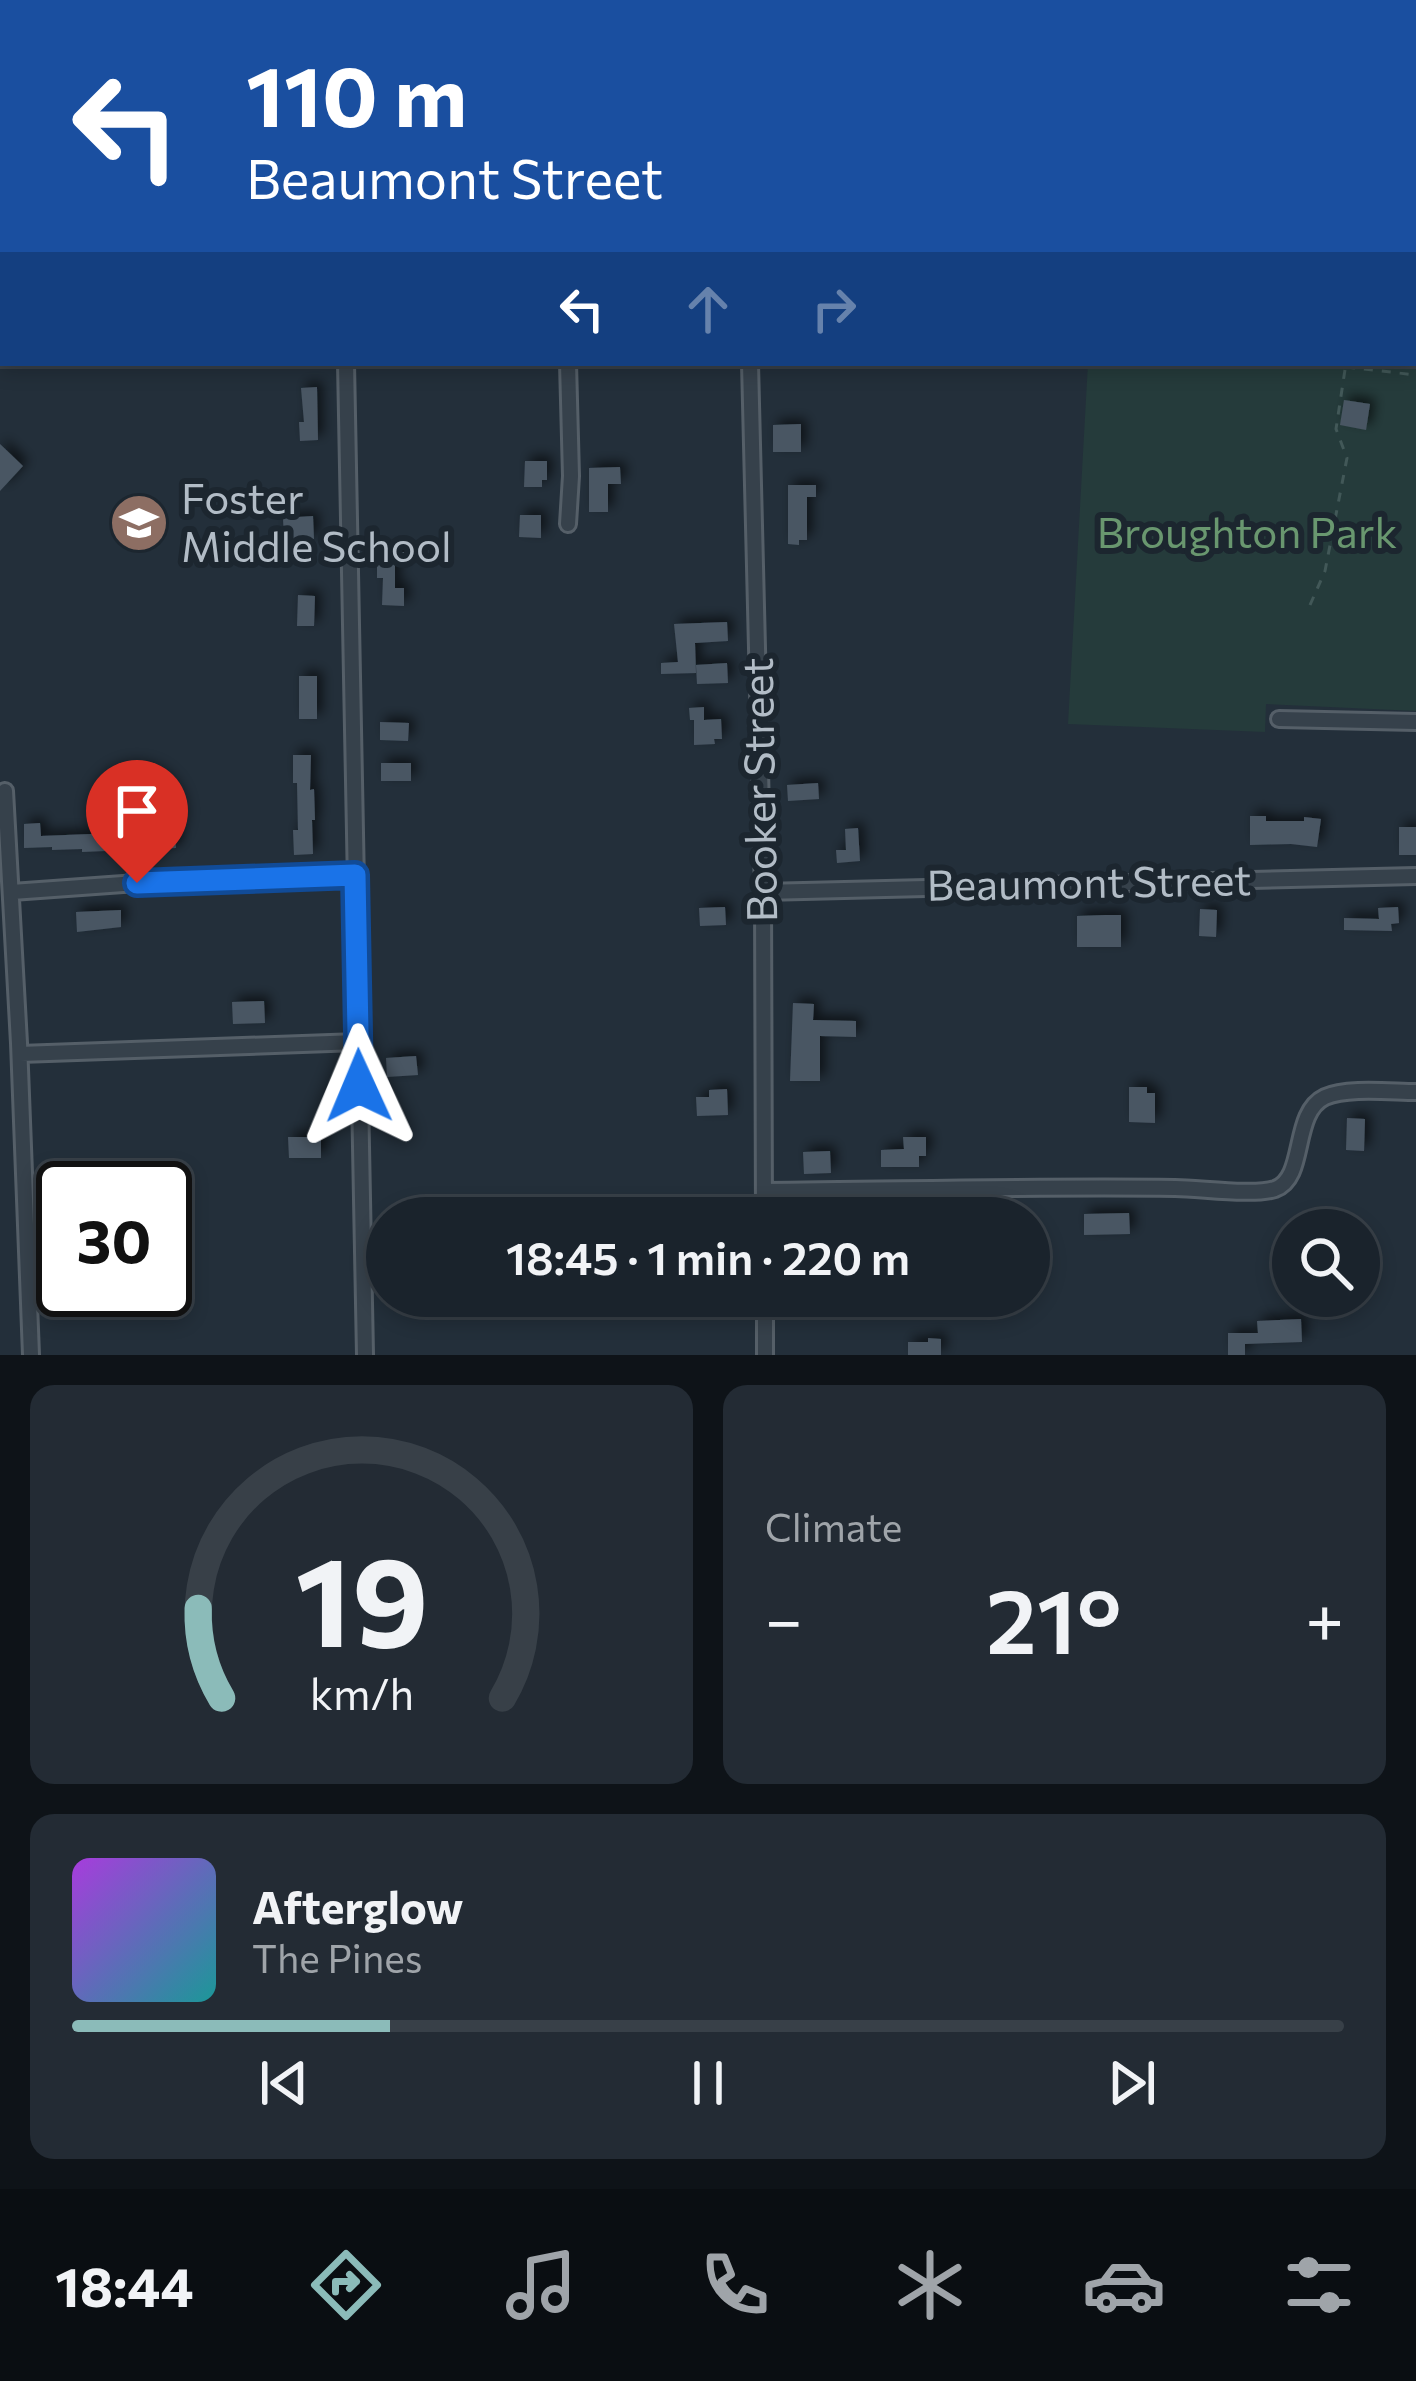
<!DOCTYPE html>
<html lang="en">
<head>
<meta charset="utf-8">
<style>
  body { margin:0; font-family:Commissioner,sans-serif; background:#232b34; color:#f1f3f6; height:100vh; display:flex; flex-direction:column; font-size:45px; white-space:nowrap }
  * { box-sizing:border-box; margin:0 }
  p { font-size:39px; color:#9fa4a9 }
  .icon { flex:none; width:66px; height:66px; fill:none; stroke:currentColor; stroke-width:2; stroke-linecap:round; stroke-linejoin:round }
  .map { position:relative; height:1355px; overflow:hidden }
  .sheet { display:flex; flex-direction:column; gap:30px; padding:30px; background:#0e1318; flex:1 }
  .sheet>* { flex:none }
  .banner { position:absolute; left:0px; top:0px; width:1416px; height:366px; box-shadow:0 6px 18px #0003,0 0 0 3px #384048; background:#1a4fa0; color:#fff; overflow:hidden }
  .fabs { position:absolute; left:1272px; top:1209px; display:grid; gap:24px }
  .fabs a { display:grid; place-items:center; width:108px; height:108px; border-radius:50%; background:#1a232c; box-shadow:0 6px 18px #0003,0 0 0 3px #384048; font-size:60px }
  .speed { position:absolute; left:36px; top:1161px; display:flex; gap:24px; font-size:60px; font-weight:700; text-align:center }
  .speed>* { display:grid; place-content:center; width:156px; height:156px; border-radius:50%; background:#1a232c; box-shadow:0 6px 18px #0003,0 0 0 3px #384048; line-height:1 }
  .speed .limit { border:6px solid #111; border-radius:18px; background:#fff; color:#111 }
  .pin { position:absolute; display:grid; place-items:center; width:102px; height:102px; color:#fff; margin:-123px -51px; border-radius:50% 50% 50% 0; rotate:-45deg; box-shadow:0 0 12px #0007 }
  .pin .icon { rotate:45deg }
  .me { position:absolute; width:132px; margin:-66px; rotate:359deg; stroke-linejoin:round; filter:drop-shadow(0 0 9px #0008) }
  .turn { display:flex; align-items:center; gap:42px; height:252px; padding:0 48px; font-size:54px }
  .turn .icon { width:156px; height:156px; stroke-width:2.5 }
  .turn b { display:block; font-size:84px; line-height:102px }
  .lanes { display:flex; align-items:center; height:114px; padding:0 48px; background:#0003; justify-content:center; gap:60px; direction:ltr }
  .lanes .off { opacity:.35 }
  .big { font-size:90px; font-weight:600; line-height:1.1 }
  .sheet .widget { flex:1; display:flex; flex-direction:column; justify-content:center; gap:18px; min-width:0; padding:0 42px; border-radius:24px; background:#232b34 }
  .sheet .dial { align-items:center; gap:0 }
  .dial svg { height:312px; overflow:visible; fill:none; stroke:#384048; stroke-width:7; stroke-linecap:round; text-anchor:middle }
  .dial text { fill:#f1f3f6; stroke:none }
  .song { display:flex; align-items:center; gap:36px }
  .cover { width:144px; height:144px; border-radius:18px; background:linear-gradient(135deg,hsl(280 70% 55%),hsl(180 70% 35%)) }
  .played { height:12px; border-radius:6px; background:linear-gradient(90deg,#8bbbb9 25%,#384048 25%) }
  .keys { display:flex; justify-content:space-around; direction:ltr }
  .heat { display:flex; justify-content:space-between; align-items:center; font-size:66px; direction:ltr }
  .sheet .tiles { flex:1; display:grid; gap:30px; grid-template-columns:1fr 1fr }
  .widget:last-child { grid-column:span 2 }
  .trip { position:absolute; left:366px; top:1197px; width:684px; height:120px; border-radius:60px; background:#1a232c; box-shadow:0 6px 18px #0003,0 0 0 3px #384048; font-weight:600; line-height:120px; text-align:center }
  .dock { display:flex; height:192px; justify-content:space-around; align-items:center; background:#0a0e12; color:#9fa4a9 }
  .dock .icon { width:84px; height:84px }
  .dock .active { color:#8bbbb9 }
  .dock b { font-size:54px; color:#f1f3f6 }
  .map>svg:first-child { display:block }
</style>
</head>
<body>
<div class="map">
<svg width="1416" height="1355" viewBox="0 0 1416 1355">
  <defs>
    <filter id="shadow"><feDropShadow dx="5.5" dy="-5.5" stdDeviation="6" flood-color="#0009"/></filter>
  </defs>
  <rect width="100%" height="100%" fill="#232f3a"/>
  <path fill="#253b3b" d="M1413,67h3v644l-150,-7 -1,28 -197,-8 20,-361h325z"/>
  <path fill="#495663" filter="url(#shadow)" d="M317,387l1,53 -18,1 -1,-19h5l-3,-34z
    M1344,400l26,4 -4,26 -26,-5z
    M801,424v28h-28v-27z
    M0,444l23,22 -23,25z
    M525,461h22v19h-5v7h-18z
    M620,467l1,17h-13v28h-19v-44z
    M788,485h28v12h-9v43h-8v5l-11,-1z
    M520,515h21v23l-22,-1z
    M313,516l1,23 -30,1 -1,-22z
    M377,552h28l-1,11h-9v25h9v18l-22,-1 1,-27h-6z
    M298,595l17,1 -1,30h-17z
    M727,622l1,19 -33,2 1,30 -35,1v-11l17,-1 -4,-38z
    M727,663l1,20 -31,1 -1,-19z
    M299,676h18v43h-18z
    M704,707v13l17,-1 1,20h-8l1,5 -21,1v-25h-4l-1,-12z
    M380,722l29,1 -1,18 -28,-1z
    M293,755h18l-1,35 4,-1 1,31h-3l1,34 -19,1 -1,-25h5l-1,-47h-4z
    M381,763h30v18h-30z
    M818,783l1,16 -31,2 -1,-16z
    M1250,816h16v5h38v-4l17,2 -4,28 -26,-3 -41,1z
    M167,820v14l8,-1 1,15 -94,4v-3l-30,1v-3l-28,1v-24l16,-1 1,13 74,-3v-8l34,1v-5z
    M1399,827h17v28h-17z
    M858,828l2,33 -23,2 -1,-13h10l-1,-21z
    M725,907l1,18 -26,1 -1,-18z
    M1398,907l1,16 -8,1 1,7 -48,-1v-12l35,1 -1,-11z
    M1200,909l17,1 -1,27 -17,-1z
    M121,910v17l-44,5 -1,-20z
    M1105,915h16v32h-44v-31z
    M264,1001l1,22 -32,1 -1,-22z
    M793,1003l21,1 -1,16 43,1v16l-36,-1v45h-30z
    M416,1056l2,19 -31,2 -1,-19z
    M1129,1087h18v6h8v30l-26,-1z
    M727,1089l1,26 -31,1 -1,-19h13v-7z
    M1347,1118l18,1 -1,32 -18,-1z
    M288,1137h33v21h-32z
    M903,1137h23v19h-7v11h-38v-17l23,-1z
    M830,1151l1,22 -27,1 -1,-22z
    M1129,1213l1,21 -46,1v-21z
    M1301,1319l1,23 -57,2v11h-17v-22h30l-1,-12z
    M928,1338l13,1v16h-33v-13h20z"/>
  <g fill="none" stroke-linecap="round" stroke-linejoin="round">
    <defs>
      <path id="street" d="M723,0v3
        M1366,0v3
        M346,363l19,992
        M568,363l3,113 -3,48
        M750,363l13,529 1,326
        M1279,719l137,3
        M5,791l14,252 12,312
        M12,892l125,-9 218,-8
        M763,892l653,-16
        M20,1054l338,-12
        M764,1191c137,-1 274,-5 411,-3 25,0 78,8 100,1 32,-11 16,-76 50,-92 22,-10 67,-5 91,-5
        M765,1296v59"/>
      <path id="secondary" d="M1413,49h3
        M0,59h3"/>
    </defs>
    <use href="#street" stroke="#555f68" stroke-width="20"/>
    <use href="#secondary" stroke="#555f68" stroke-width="27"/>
    <path stroke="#425858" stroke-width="3" stroke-dasharray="9 9" stroke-linecap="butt" d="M1413,228l3,-1
      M1346,367l70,8
      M1310,605l15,-34 22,-113 -11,-29 10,-66"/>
    <use href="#street" stroke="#36414b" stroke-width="14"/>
    <use href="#secondary" stroke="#44505e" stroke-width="21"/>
  </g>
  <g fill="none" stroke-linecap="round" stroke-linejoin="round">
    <defs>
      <path id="route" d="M137,883l218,-8 4,211"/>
    </defs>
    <use href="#route" stroke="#114b97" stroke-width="30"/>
    <use href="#route" stroke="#1a73e8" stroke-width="21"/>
  </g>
  <defs>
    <symbol id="school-disc" viewBox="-11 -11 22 22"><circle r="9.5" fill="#8d6e63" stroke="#1c262f"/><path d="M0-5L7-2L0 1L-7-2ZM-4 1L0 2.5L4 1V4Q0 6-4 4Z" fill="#fff"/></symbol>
  </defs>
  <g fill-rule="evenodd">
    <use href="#school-disc" x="106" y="490" width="66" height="66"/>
  </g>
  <g text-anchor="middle" stroke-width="12" stroke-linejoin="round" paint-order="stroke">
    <g font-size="42" fill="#b2bcc6" stroke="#1c262f" text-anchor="start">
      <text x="181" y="514">Foster<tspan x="181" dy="48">Middle School</tspan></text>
    </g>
    <g font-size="42" fill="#69976f" stroke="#1c262f">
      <text x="1247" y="548">Broughton Park</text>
    </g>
    <g font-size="42" fill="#b2bcc6" stroke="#1c262f">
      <text transform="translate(760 790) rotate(-91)" y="15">Booker Street</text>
      <text transform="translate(1089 883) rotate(-1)" y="15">Beaumont Street</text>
    </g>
  </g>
</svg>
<div class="fabs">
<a><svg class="icon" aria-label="search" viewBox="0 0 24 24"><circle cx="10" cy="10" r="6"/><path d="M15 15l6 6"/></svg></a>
</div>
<div class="speed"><div class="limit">30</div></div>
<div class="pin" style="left:137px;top:883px;background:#d93025"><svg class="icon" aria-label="arrive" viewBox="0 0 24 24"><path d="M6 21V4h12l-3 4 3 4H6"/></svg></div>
<svg class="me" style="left:359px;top:1086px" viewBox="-20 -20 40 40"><path d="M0-17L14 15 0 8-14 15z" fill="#1a73e8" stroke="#fff" stroke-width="4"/></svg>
<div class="trip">18:45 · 1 min · 220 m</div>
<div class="banner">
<div class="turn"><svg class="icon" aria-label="left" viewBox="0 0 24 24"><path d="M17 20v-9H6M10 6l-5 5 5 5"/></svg><div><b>110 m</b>Beaumont Street</div></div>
<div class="lanes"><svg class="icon" aria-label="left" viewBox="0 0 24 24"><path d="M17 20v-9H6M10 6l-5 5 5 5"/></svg><svg class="icon off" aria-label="ahead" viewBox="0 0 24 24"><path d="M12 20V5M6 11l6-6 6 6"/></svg><svg class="icon off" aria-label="right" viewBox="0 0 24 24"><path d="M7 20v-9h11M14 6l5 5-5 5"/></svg></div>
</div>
</div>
<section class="sheet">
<div class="tiles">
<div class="widget dial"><svg viewBox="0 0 100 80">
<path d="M14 69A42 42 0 1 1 86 69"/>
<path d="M14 69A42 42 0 0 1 8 46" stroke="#8bbbb9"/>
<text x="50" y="56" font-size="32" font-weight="700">19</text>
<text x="50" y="72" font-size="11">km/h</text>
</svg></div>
<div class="widget"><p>Climate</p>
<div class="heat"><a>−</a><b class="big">21°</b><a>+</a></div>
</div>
<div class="widget">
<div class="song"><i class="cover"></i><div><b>Afterglow</b><p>The Pines</p></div></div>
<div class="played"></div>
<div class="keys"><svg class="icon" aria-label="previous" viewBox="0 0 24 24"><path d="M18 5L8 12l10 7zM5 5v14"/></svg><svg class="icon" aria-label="pause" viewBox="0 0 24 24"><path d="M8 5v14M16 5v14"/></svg><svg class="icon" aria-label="next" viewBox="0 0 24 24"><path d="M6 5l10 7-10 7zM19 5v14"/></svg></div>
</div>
</div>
</section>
<nav class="dock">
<b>18:44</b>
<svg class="icon active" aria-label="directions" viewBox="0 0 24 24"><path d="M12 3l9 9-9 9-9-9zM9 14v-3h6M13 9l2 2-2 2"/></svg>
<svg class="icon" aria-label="music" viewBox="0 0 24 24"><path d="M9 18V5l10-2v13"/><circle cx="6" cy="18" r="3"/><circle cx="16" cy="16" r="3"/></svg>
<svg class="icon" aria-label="phone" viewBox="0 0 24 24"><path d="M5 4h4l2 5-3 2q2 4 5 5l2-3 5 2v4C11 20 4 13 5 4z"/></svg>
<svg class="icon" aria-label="climate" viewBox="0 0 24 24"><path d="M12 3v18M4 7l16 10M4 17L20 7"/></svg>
<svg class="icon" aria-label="car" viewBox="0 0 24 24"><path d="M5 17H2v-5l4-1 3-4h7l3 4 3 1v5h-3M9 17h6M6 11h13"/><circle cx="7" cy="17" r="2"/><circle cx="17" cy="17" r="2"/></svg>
<svg class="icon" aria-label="filters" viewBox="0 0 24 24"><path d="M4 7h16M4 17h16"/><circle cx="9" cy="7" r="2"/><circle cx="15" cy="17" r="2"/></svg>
</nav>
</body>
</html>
